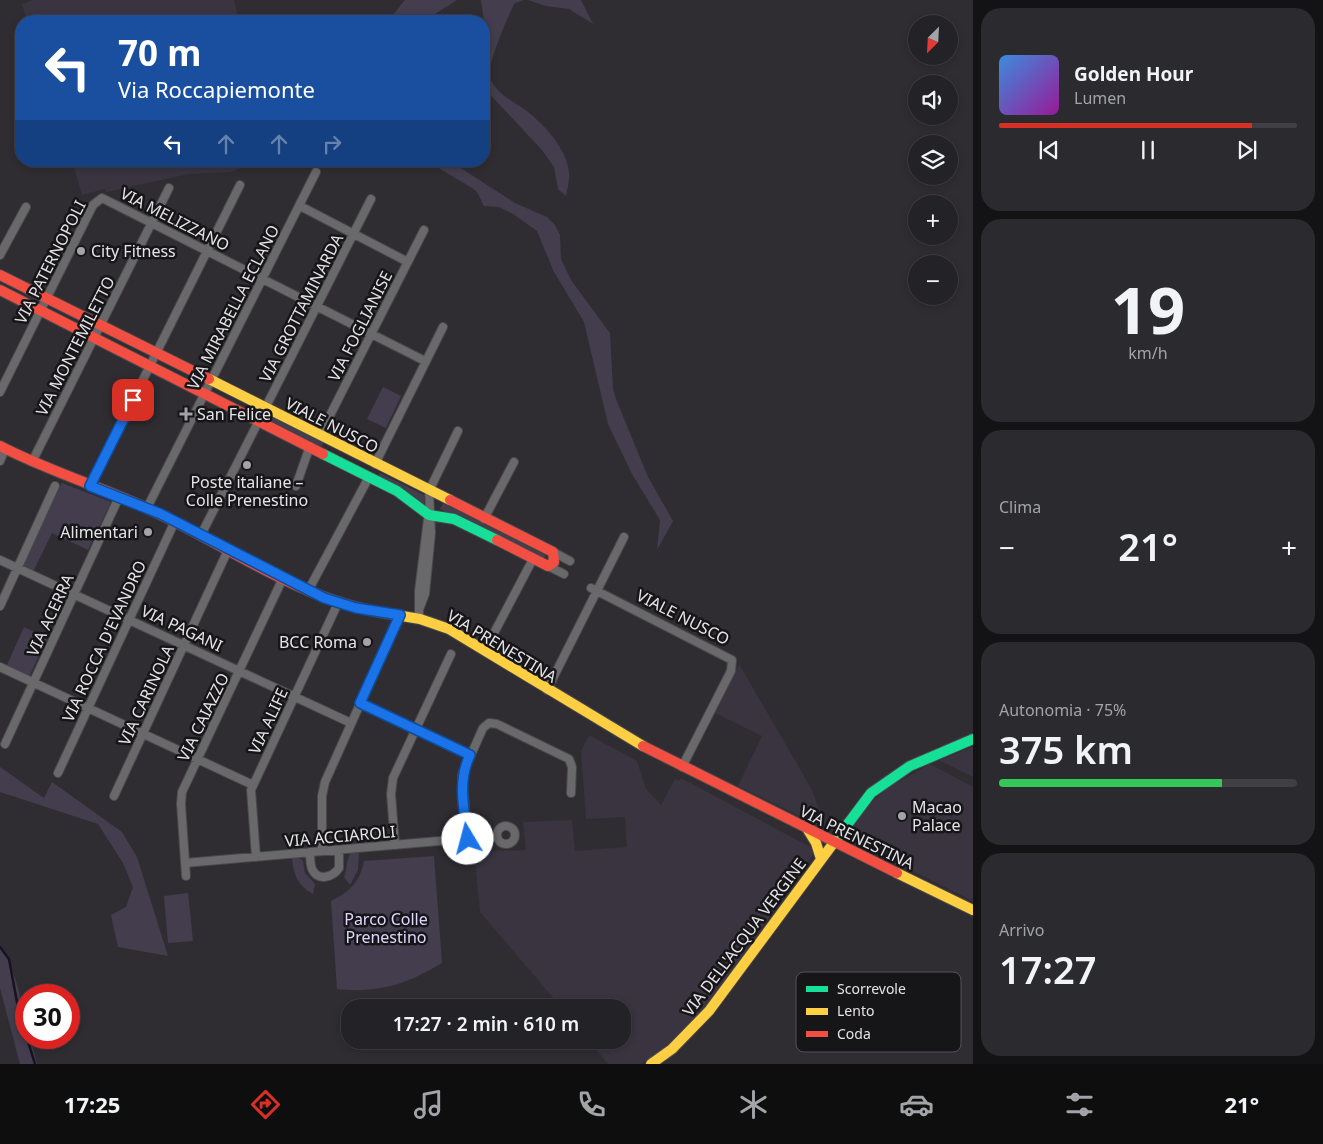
<!DOCTYPE html>
<html lang="it">
<head>
<meta charset="utf-8">
<style>
  body { margin:0; font-family:"Noto Sans",sans-serif; background:#2b2a2e; color:#f1f3f6; height:100vh; display:flex; flex-direction:column; font-size:19px; white-space:nowrap }
  * { box-sizing:border-box; margin:0 }
  p { font-size:16px; color:#a3a4a7 }
  .icon { flex:none; width:28px; height:28px; fill:none; stroke:currentColor; stroke-width:2; stroke-linecap:round; stroke-linejoin:round }
  .map { position:relative; flex:1; overflow:hidden }
  .sheet { display:flex; flex-direction:column; gap:8px; padding:8px; background:#131315; width:350px }
  .sheet>* { flex:none }
  .hud { position:absolute; left:15px; top:15px; width:475px; height:152px; border-radius:20px; box-shadow:0 2px 8px #0003,0 0 0 1px #403f43; background:#1a4fa0; color:#fff; overflow:hidden }
  .needle { width:32px; rotate:204deg }
  .fabs { position:absolute; left:908px; top:15px; display:grid; gap:10px }
  .fabs a { display:grid; place-items:center; width:50px; height:50px; border-radius:50%; background:#232226; box-shadow:0 2px 8px #0003,0 0 0 1px #403f43; font-size:25px }
  .speed { position:absolute; left:15px; top:984px; display:flex; gap:10px; font-size:25px; font-weight:700; text-align:center }
  .speed>* { display:grid; place-content:center; width:65px; height:65px; border-radius:50%; background:#232226; box-shadow:0 2px 8px #0003,0 0 0 1px #403f43; line-height:1 }
  .speed .limit { border:8px solid #d22; background:#fff; color:#111 }
  .pin { position:absolute; display:grid; place-items:center; width:42px; height:42px; color:#fff; margin:-21px; border-radius:10px; box-shadow:0 2px 8px #0006 }
  .me { position:absolute; width:55px; margin:-28px; rotate:352deg; stroke-linejoin:round; filter:drop-shadow(0 0 4px #0008) }
  .turn { display:flex; align-items:center; gap:18px; height:105px; padding:0 20px; font-size:22px }
  .turn .icon { width:65px; height:65px; stroke-width:2.5 }
  .turn b { display:block; font-size:35px; line-height:42px }
  .lanes { display:flex; align-items:center; height:48px; padding:0 20px; background:#0003; justify-content:center; gap:25px; direction:ltr }
  .lanes .off { opacity:.35 }
  .big { font-size:38px; font-weight:600; line-height:1.1 }
  .sheet .card { flex:1; display:flex; flex-direction:column; justify-content:center; gap:8px; min-width:0; padding:0 18px; border-radius:20px; background:#2b2a2e }
  .sheet .dial { align-items:center; gap:0 }
  .dial b { font-size:65px; line-height:1 }
  .song { display:flex; align-items:center; gap:15px }
  .cover { width:60px; height:60px; border-radius:8px; background:linear-gradient(135deg,hsl(210 70% 55%),hsl(300 70% 35%)) }
  .played { height:5px; border-radius:2px; background:linear-gradient(90deg,#d93025 85%,#403f43 85%) }
  .keys { display:flex; justify-content:space-around; direction:ltr }
  .heat { display:flex; justify-content:space-between; align-items:center; font-size:28px; direction:ltr }
  .charge { height:8px; border-radius:4px; background:linear-gradient(90deg,#34c759 75%,#403f43 0) }
  .trip { position:absolute; left:341px; top:999px; width:290px; height:50px; border-radius:20px; background:#232226; box-shadow:0 2px 8px #0003,0 0 0 1px #403f43; font-weight:600; line-height:50px; text-align:center }
  .dock { display:flex; height:80px; justify-content:space-around; align-items:center; background:#0e0e0f; color:#a3a4a7 }
  .dock .icon { width:35px; height:35px }
  .dock .selected { color:#d93025 }
  .dock b { font-size:22px; color:#f1f3f6 }
  main { display:flex; flex:1; min-height:0 }
  .map>svg:first-child { display:block }
</style>
</head>
<body>
<main>
<div class="map">
<svg width="973" height="1064" viewBox="0 0 973 1064">
  <rect width="100%" height="100%" fill="#2f2d32"/>
  <path fill="#393440" d="M33,0h201l5,21h-212l-5,-17z
    M72,161h190l-32,11 -41,2 -83,18 -1,-3 -23,6z
    M739,664l72,124 16,41 -89,-43 24,-50 -47,-23z
    M589,735l48,26 9,28 15,16 14,-26 4,2 2,-3 135,72 -106,152 -53,55 -16,7h-33l-20,-24h34v-32l-61,-1 -81,-95 -6,-60 52,-2 -3,-28 49,-2 3,31 52,-4 -2,-30 -39,2 -5,-68z
    M973,747v30l-34,-17z
    M930,764l43,23v114l-119,-59 -2,-15 15,-21 21,-18z"/>
  <path fill="#433d4d" d="M405,0h52l-33,21h-36z
    M481,0h43l-9,3c-7,12 -29,64 -25,75 6,15 22,23 34,31 19,14 43,39 45,64 1,7 -2,16 -3,23l-8,-7 -4,-22 -12,-17 -58,-62v-67z
    M528,0h53l12,24 -24,-15 -23,-3z
    M427,161h23l65,42 32,14 8,8 5,10 1,24 10,21 39,53 3,56 3,10 32,78 25,44 -16,29 3,-30 -28,-46 -24,-50 -24,-102 -30,-50 -17,-41 -24,-17 -14,-7 -15,-1 -7,-14 -5,-4z
    M383,387l18,9 -15,32 -19,-9z
    M270,416l54,26 -3,5 -54,-26z
    M380,473l44,22v12l-46,-29z
    M62,483l49,19 -23,48 -36,-17 -19,39 -11,-6z
    M443,503l103,52 -3,6 -103,-52z
    M24,627l23,11 -18,39 -23,-10z
    M0,767l44,31 8,-16 70,50 15,25 31,99 -50,-9 -7,-32 15,-8 7,-20 -10,-24 -25,-39 -98,-32z
    M359,852l-1,18 -8,15 -6,-8c3,-7 2,-19 7,-24z
    M434,856l8,107c-37,22 -62,30 -105,26l-6,-88c19,-9 29,-20 33,-40z
    M298,857l5,4 2,12 10,11 -2,10c-15,-8 -20,-20 -21,-36z
    M188,893l5,48 -25,2 -4,-47z
    M0,946c15,21 26,66 26,92h4l7,26h-17l-20,-76z"/>
  <g fill="none" stroke-linecap="round" stroke-linejoin="round">
    <path stroke="#191224" stroke-width="2.5" d="M0,947l9,12 10,54 7,23
      M27,1038l8,26"/>
    <defs>
      <path id="street" d="M300,206l108,56
        M0,255l26,-48
        M0,392l93,-187 9,-7 323,163
        M320,435l104,-205
        M0,461l5,-12
        M32,462l137,-274
        M375,464l68,-137
        M90,486l150,-301
        M296,486l14,-40
        M147,508l169,-336
        M484,519l30,-57
        M201,535l170,-336
        M553,552l17,9
        M0,560l351,163
        M548,566l16,8
        M591,588l141,72 -1,11 -49,96
        M308,591l61,-114
        M0,606l55,-120
        M420,607l5,-13 6,-61 -2,-42 29,-60
        M419,618v-27l9,-72
        M485,650l48,-91
        M0,667l253,118
        M547,690l77,-153
        M360,703l110,52
        M5,744l114,-247
        M58,773l117,-252
        M114,796l114,-246
        M497 835a9 9 0 1 1 18 0a9 9 0 1 1-18 0Z
        M468,839l-6,-64 21,-47 6,-5 8,1 72,35 3,8 -1,26
        M395,845l-4,-51 2,-16 58,-124
        M322,850v-54l3,-14 75,-167
        M310,852c0,5 0,12 2,17 6,13 21,8 27,-1v-18
        M256,857l-5,-67 87,-187
        M185,863l312,-27
        M186,876l-5,-72 1,-12 101,-214"/>
      <path id="fast" d="M323,454l74,37 32,24 25,4 43,21
        M835,841l36,-48 39,-27 63,-27"/>
      <path id="slow" d="M209,379l241,121
        M384,613l36,6 29,10 194,117
        M808,830l8,13 5,16
        M897,873l76,37
        M651,1064l21,-15 37,-38 126,-170"/>
      <path id="jam" d="M0,275l209,104
        M0,290l323,164
        M0,446c52,27 109,43 161,69 73,35 141,85 223,98
        M450,500l103,52 1,10 -6,4 -51,-26
        M643,746l254,127"/>
    </defs>
    <use href="#street" stroke="#49484b" stroke-width="10"/>
    <use href="#fast" stroke="#49484b" stroke-width="12"/>
    <use href="#slow" stroke="#49484b" stroke-width="12"/>
    <use href="#jam" stroke="#49484b" stroke-width="12"/>
    <use href="#street" stroke="#69686a" stroke-width="8"/>
    <use href="#fast" stroke="#16e098" stroke-width="10"/>
    <use href="#slow" stroke="#ffcf43" stroke-width="10"/>
    <use href="#jam" stroke="#f24e42" stroke-width="10"/>
  </g>
  <g fill="none" stroke-linecap="round" stroke-linejoin="round">
    <defs>
      <path id="route" d="M133,400l-43,86 71,28 163,84 32,10 44,7 -40,88 110,52c-13,27 -6,55 -2,84"/>
    </defs>
    <use href="#route" stroke="#114b97" stroke-width="12"/>
    <use href="#route" stroke="#1a73e8" stroke-width="9"/>
  </g>
  <g fill="#a5a3a8" stroke="#161518" stroke-width="2">
    <circle cx="81" cy="251" r="5"/>
    <path d="M183.5 406.5h5v5h5v5h-5v5h-5v-5h-5v-5h5z"/>
    <circle cx="247" cy="465" r="5"/>
    <circle cx="148" cy="532" r="5"/>
    <circle cx="367" cy="642" r="5"/>
    <circle cx="902" cy="816" r="5"/>
  </g>
  <g text-anchor="middle" stroke-width="5" stroke-linejoin="round" paint-order="stroke">
    <g font-size="16" fill="#e5e3e8" stroke="#161518">
      <text transform="translate(175 219) rotate(27)" y="6">VIA MELIZZANO</text>
      <text transform="translate(50 262) rotate(-63)" y="6">VIA PATERNOPOLI</text>
      <text transform="translate(233 307) rotate(-63)" y="6">VIA MIRABELLA ECLANO</text>
      <text transform="translate(301 308) rotate(-63)" y="6">VIA GROTTAMINARDA</text>
      <text transform="translate(360 326) rotate(-63)" y="6">VIA FOGLIANISE</text>
      <text transform="translate(75 346) rotate(-63)" y="6">VIA MONTEMILETTO</text>
      <text transform="translate(332 425) rotate(27)" y="6">VIALE NUSCO</text>
      <text transform="translate(50 615) rotate(-65)" y="6">VIA ACERRA</text>
      <text transform="translate(683 617) rotate(27)" y="6">VIALE NUSCO</text>
      <text transform="translate(182 628) rotate(25)" y="6">VIA PAGANI</text>
      <text transform="translate(104 641) rotate(-65)" y="6">VIA ROCCA D'EVANDRO</text>
      <text transform="translate(502 646) rotate(31)" y="6">VIA PRENESTINA</text>
      <text transform="translate(146 695) rotate(-65)" y="6">VIA CARINOLA</text>
      <text transform="translate(203 717) rotate(-64)" y="6">VIA CAIAZZO</text>
      <text transform="translate(268 721) rotate(-65)" y="6">VIA ALIFE</text>
      <text transform="translate(340 836) rotate(-5)" y="6">VIA ACCIAROLI</text>
      <text transform="translate(857 837) rotate(26)" y="6">VIA PRENESTINA</text>
      <text transform="translate(744 937) rotate(-53)" y="6">VIA DELL'ACQUA VERGINE</text>
    </g>
    <g font-size="16" fill="#e5e3e8" stroke="#161518" text-anchor="start">
      <text x="91" y="257">City Fitness</text>
      <text x="197" y="420">San Felice</text>
      <text x="247" y="488" text-anchor="middle">Poste italiane –<tspan x="247" dy="18">Colle Prenestino</tspan></text>
      <text x="138" y="538" text-anchor="end">Alimentari</text>
      <text x="357" y="648" text-anchor="end">BCC Roma</text>
      <text x="912" y="813">Macao<tspan x="912" dy="18">Palace</tspan></text>
    </g>
    <g font-size="16" fill="#e2d5fd" stroke="#161518">
      <text x="386" y="925">Parco Colle<tspan x="386" dy="18">Prenestino</tspan></text>
    </g>
  </g>
  <rect x="796" y="972" width="165" height="80" rx="8" fill="#161518" stroke="#545356" stroke-width="1"/>
  <rect x="806" y="986" width="22" height="6" fill="#16e098"/>
  <rect x="806" y="1008" width="22" height="7" fill="#ffcf43"/>
  <rect x="806" y="1031" width="22" height="6" fill="#f24e42"/>
  <g font-size="14" fill="#e5e3e8">
    <text x="837" y="994">Scorrevole</text>
    <text x="837" y="1016">Lento</text>
    <text x="837" y="1039">Coda</text>
  </g>
</svg>
<div class="fabs">
<a><svg class="needle" viewBox="-14 -14 28 28"><path d="M0-13l5 13h-10z" fill="#e53935"/><path d="M0 13l5-13h-10z" fill="#a3a4a7"/></svg></a>
<a><svg class="icon" aria-label="sound" viewBox="0 0 24 24"><path d="M4 9h4l5-4v14l-5-4H4zM17 9q2 3 0 6"/></svg></a>
<a><svg class="icon" aria-label="layers" viewBox="0 0 24 24"><path d="M12 4l9 5-9 5-9-5zM3 14l9 5 9-5"/></svg></a>
<a>+</a>
<a>−</a>
</div>
<div class="speed"><div class="limit">30</div></div>
<div class="pin" style="left:133px;top:400px;background:#d93025"><svg class="icon" aria-label="arrive" viewBox="0 0 24 24"><path d="M6 21V4h12l-3 4 3 4H6"/></svg></div>
<svg class="me" style="left:468px;top:839px" viewBox="-20 -20 40 40"><circle r="19" fill="#fff"/><path d="M0-13L10 11 0 6-10 11z" fill="#1a73e8"/></svg>
<div class="trip">17:27 · 2 min · 610 m</div>
<div class="hud">
<div class="turn"><svg class="icon" aria-label="left" viewBox="0 0 24 24"><path d="M17 20v-9H6M10 6l-5 5 5 5"/></svg><div><b>70 m</b>Via Roccapiemonte</div></div>
<div class="lanes"><svg class="icon" aria-label="left" viewBox="0 0 24 24"><path d="M17 20v-9H6M10 6l-5 5 5 5"/></svg><svg class="icon off" aria-label="ahead" viewBox="0 0 24 24"><path d="M12 20V5M6 11l6-6 6 6"/></svg><svg class="icon off" aria-label="ahead" viewBox="0 0 24 24"><path d="M12 20V5M6 11l6-6 6 6"/></svg><svg class="icon off" aria-label="right" viewBox="0 0 24 24"><path d="M7 20v-9h11M14 6l5 5-5 5"/></svg></div>
</div>
</div>
<section class="sheet">
<div class="card">
<div class="song"><i class="cover"></i><div><b>Golden Hour</b><p>Lumen</p></div></div>
<div class="played"></div>
<div class="keys"><svg class="icon" aria-label="previous" viewBox="0 0 24 24"><path d="M18 5L8 12l10 7zM5 5v14"/></svg><svg class="icon" aria-label="pause" viewBox="0 0 24 24"><path d="M8 5v14M16 5v14"/></svg><svg class="icon" aria-label="next" viewBox="0 0 24 24"><path d="M6 5l10 7-10 7zM19 5v14"/></svg></div>
</div>
<div class="card dial"><b>19</b><p>km/h</p></div>
<div class="card"><p>Clima</p>
<div class="heat"><a>−</a><b class="big">21°</b><a>+</a></div>
</div>
<div class="card"><p>Autonomia · 75%</p><b class="big">375 km</b><div class="charge"></div></div>
<div class="card"><p>Arrivo</p><b class="big">17:27</b></div>
</section>
</main>
<nav class="dock">
<b>17:25</b>
<svg class="icon selected" aria-label="directions" viewBox="0 0 24 24"><path d="M12 3l9 9-9 9-9-9zM9 14v-3h6M13 9l2 2-2 2"/></svg>
<svg class="icon" aria-label="music" viewBox="0 0 24 24"><path d="M9 18V5l10-2v13"/><circle cx="6" cy="18" r="3"/><circle cx="16" cy="16" r="3"/></svg>
<svg class="icon" aria-label="phone" viewBox="0 0 24 24"><path d="M5 4h4l2 5-3 2q2 4 5 5l2-3 5 2v4C11 20 4 13 5 4z"/></svg>
<svg class="icon" aria-label="climate" viewBox="0 0 24 24"><path d="M12 3v18M4 7l16 10M4 17L20 7"/></svg>
<svg class="icon" aria-label="car" viewBox="0 0 24 24"><path d="M5 17H2v-5l4-1 3-4h7l3 4 3 1v5h-3M9 17h6M6 11h13"/><circle cx="7" cy="17" r="2"/><circle cx="17" cy="17" r="2"/></svg>
<svg class="icon" aria-label="filters" viewBox="0 0 24 24"><path d="M4 7h16M4 17h16"/><circle cx="9" cy="7" r="2"/><circle cx="15" cy="17" r="2"/></svg>
<b>21°</b>
</nav>
</body>
</html>
